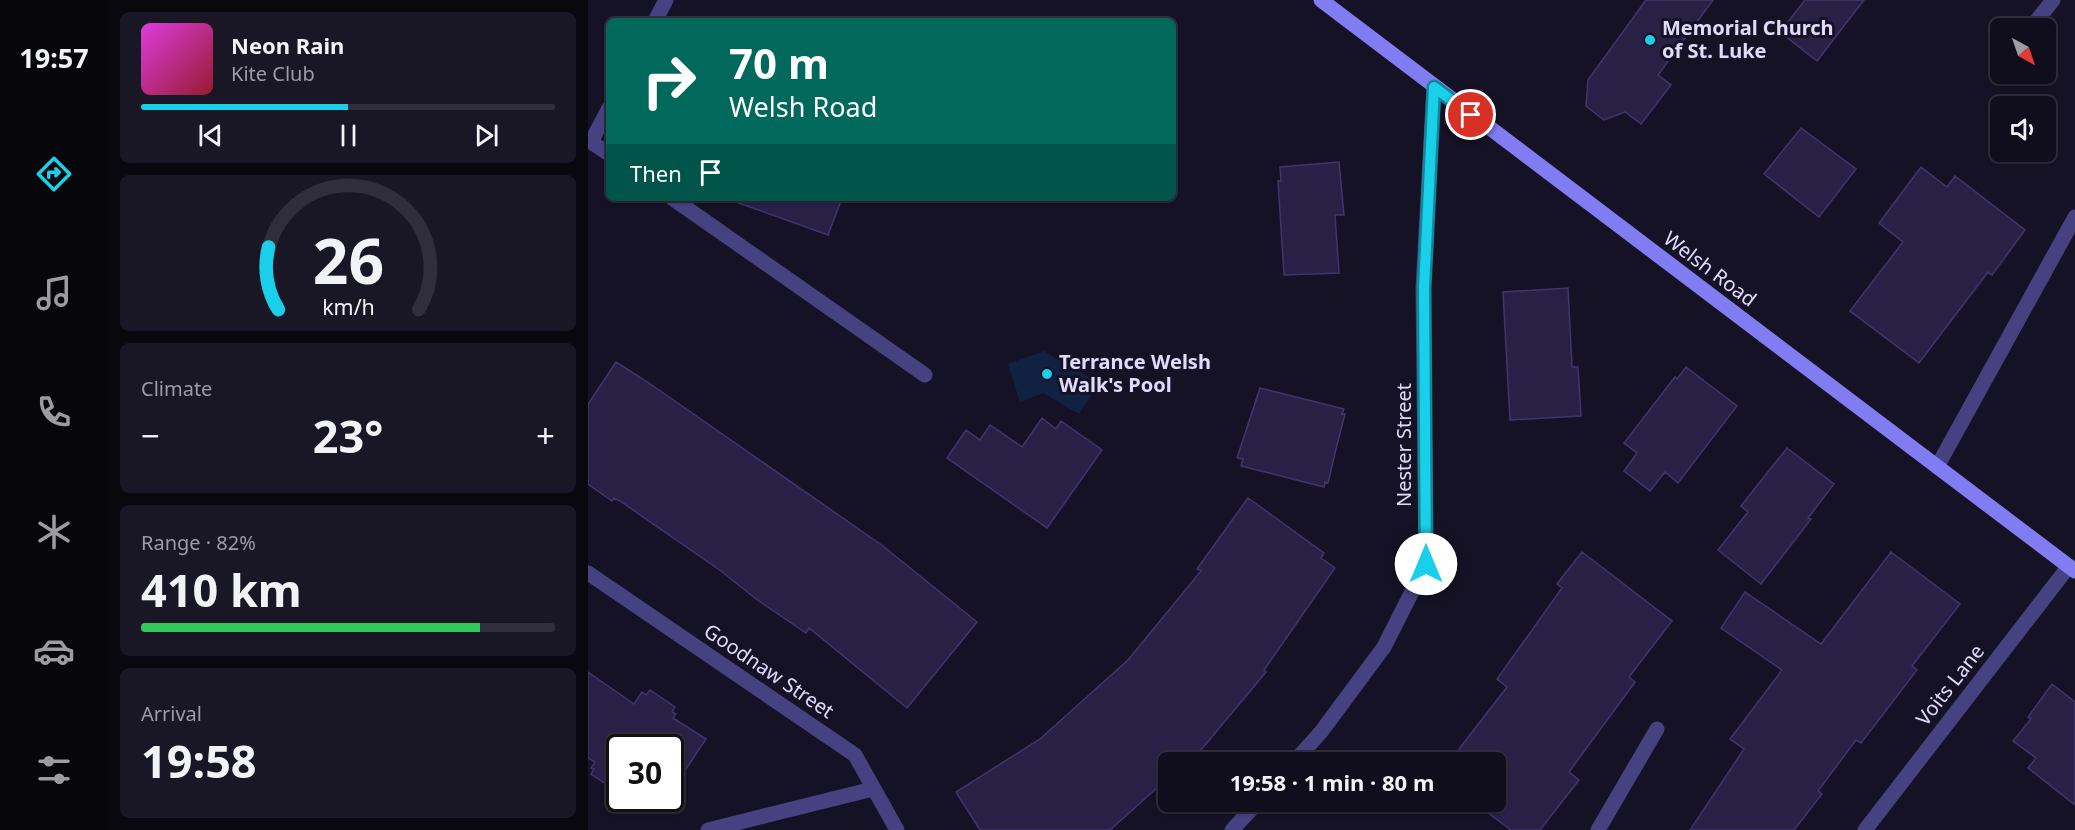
<!DOCTYPE html>
<html lang="en">
<head>
<meta charset="utf-8">
<style>
  body { margin:0; font-family:"Noto Sans",sans-serif; background:#191725; color:#f1f3f6; height:100vh; display:flex; flex-direction:column; font-size:22px; white-space:nowrap }
  * { box-sizing:border-box; margin:0 }
  p { font-size:20px; color:#9c9ca3 }
  .icon { flex:none; width:33px; height:33px; fill:none; stroke:currentColor; stroke-width:2; stroke-linecap:round; stroke-linejoin:round }
  .map { position:relative; flex:1; overflow:hidden }
  .panel { display:flex; flex-direction:column; gap:12px; padding:12px; background:#09080f; width:480px }
  .panel>* { flex:none }
  .hud { position:absolute; left:18px; top:18px; width:570px; height:183px; border-radius:9px; box-shadow:0 2px 4px #0004,0 0 0 2px #302e3b; background:#00695c; color:#fff; overflow:hidden }
  .needle { width:39px; rotate:140deg }
  .buttons { position:absolute; left:1402px; top:18px; display:grid; gap:12px }
  .buttons a { display:grid; place-items:center; width:66px; height:66px; border-radius:9px; background:#100e1c; box-shadow:0 2px 4px #0004,0 0 0 2px #302e3b; font-size:30px }
  .speed { position:absolute; left:18px; top:734px; display:flex; gap:12px; font-size:30px; font-weight:700; text-align:center }
  .speed>* { display:grid; place-content:center; width:78px; height:78px; border-radius:50%; background:#100e1c; box-shadow:0 2px 4px #0004,0 0 0 2px #302e3b; line-height:1 }
  .speed .limit { border:3px solid #111; border-radius:9px; background:#fff; color:#111 }
  .pin { position:absolute; display:grid; place-items:center; width:51px; height:51px; color:#fff; margin:-26px; border:3px solid #fff; border-radius:50%; box-shadow:0 2px 6px #0007 }
  .me { position:absolute; width:66px; margin:-33px; rotate:0deg; stroke-linejoin:round; filter:drop-shadow(0 0 4px #0008) }
  .turn { display:flex; align-items:center; gap:21px; height:126px; padding:0 24px; font-size:27px }
  .turn .icon { width:78px; height:78px; stroke-width:2.5 }
  .turn b { display:block; font-size:42px; line-height:51px }
  .then { display:flex; align-items:center; height:57px; padding:0 24px; background:#0003; gap:12px; font-size:22px }
  .big { font-size:45px; font-weight:700; line-height:1.1 }
  .panel .widget { flex:1; display:flex; flex-direction:column; justify-content:center; gap:9px; min-width:0; padding:0 21px; border-radius:9px; background:#191725 }
  .panel .dial { align-items:center; gap:0 }
  .dial svg { height:156px; overflow:visible; fill:none; stroke:#302e3b; stroke-width:7; stroke-linecap:round; text-anchor:middle }
  .dial text { fill:#f1f3f6; stroke:none }
  .song { display:flex; align-items:center; gap:18px }
  .cover { width:72px; height:72px; border-radius:9px; background:linear-gradient(135deg,hsl(300 70% 55%),hsl(350 70% 35%)) }
  .played { height:6px; border-radius:3px; background:linear-gradient(90deg,#1acfe9 50%,#302e3b 50%) }
  .keys { display:flex; justify-content:space-around; direction:ltr }
  .heat { display:flex; justify-content:space-between; align-items:center; font-size:33px; direction:ltr }
  .charge { height:9px; border-radius:4px; background:linear-gradient(90deg,#34c759 82%,#302e3b 0) }
  .trip { position:absolute; left:570px; top:752px; width:348px; height:60px; border-radius:9px; background:#100e1c; box-shadow:0 2px 4px #0004,0 0 0 2px #302e3b; font-weight:700; line-height:60px; text-align:center }
  main { display:flex; flex:1; min-height:0 }
  .tab-bar { display:flex; flex-direction:column; width:108px; justify-content:space-around; align-items:center; background:#06060b; color:#9c9ca3 }
  .tab-bar .icon { width:42px; height:42px }
  .tab-bar .active { color:#1acfe9 }
  .tab-bar b { font-size:27px; color:#f1f3f6 }
  .map>svg:first-child { display:block }
</style>
</head>
<body>
<main>
<nav class="tab-bar">
<b>19:57</b>
<svg class="icon active" aria-label="directions" viewBox="0 0 24 24"><path d="M12 3l9 9-9 9-9-9zM9 14v-3h6M13 9l2 2-2 2"/></svg>
<svg class="icon" aria-label="music" viewBox="0 0 24 24"><path d="M9 18V5l10-2v13"/><circle cx="6" cy="18" r="3"/><circle cx="16" cy="16" r="3"/></svg>
<svg class="icon" aria-label="phone" viewBox="0 0 24 24"><path d="M5 4h4l2 5-3 2q2 4 5 5l2-3 5 2v4C11 20 4 13 5 4z"/></svg>
<svg class="icon" aria-label="climate" viewBox="0 0 24 24"><path d="M12 3v18M4 7l16 10M4 17L20 7"/></svg>
<svg class="icon" aria-label="car" viewBox="0 0 24 24"><path d="M5 17H2v-5l4-1 3-4h7l3 4 3 1v5h-3M9 17h6M6 11h13"/><circle cx="7" cy="17" r="2"/><circle cx="17" cy="17" r="2"/></svg>
<svg class="icon" aria-label="filters" viewBox="0 0 24 24"><path d="M4 7h16M4 17h16"/><circle cx="9" cy="7" r="2"/><circle cx="15" cy="17" r="2"/></svg>
</nav>
<section class="panel">
<div class="widget">
<div class="song"><i class="cover"></i><div><b>Neon Rain</b><p>Kite Club</p></div></div>
<div class="played"></div>
<div class="keys"><svg class="icon" aria-label="previous" viewBox="0 0 24 24"><path d="M18 5L8 12l10 7zM5 5v14"/></svg><svg class="icon" aria-label="pause" viewBox="0 0 24 24"><path d="M8 5v14M16 5v14"/></svg><svg class="icon" aria-label="next" viewBox="0 0 24 24"><path d="M6 5l10 7-10 7zM19 5v14"/></svg></div>
</div>
<div class="widget dial"><svg viewBox="0 0 100 80">
<path d="M14 69A42 42 0 1 1 86 69"/>
<path d="M14 69A42 42 0 0 1 9 37" stroke="#1acfe9"/>
<text x="50" y="56" font-size="32" font-weight="700">26</text>
<text x="50" y="72" font-size="11">km/h</text>
</svg></div>
<div class="widget"><p>Climate</p>
<div class="heat"><a>−</a><b class="big">23°</b><a>+</a></div>
</div>
<div class="widget"><p>Range · 82%</p><b class="big">410 km</b><div class="charge"></div></div>
<div class="widget"><p>Arrival</p><b class="big">19:58</b></div>
</section>
<div class="map">
<svg width="1487" height="830" viewBox="0 0 1487 830">
  <rect width="100%" height="100%" fill="#161226"/>
  <path fill="#102142" d="M456,351l55,32 -20,31 -36,-21 -23,9 -12,-38z"/>
  <path fill="#292046" stroke="#42346f" stroke-width="1.5" d="M1058,0h67l-55,75 13,10 -30,39 -16,-12 -21,8 -18,-14 2,-26z
    M1217,0h59l-47,61 -37,-29z
    M1213,128l55,41 -37,48 -55,-43z
    M751,162l5,53h-9l4,58 -55,2 -6,-94h3l-1,-14z
    M1333,167l26,20 8,-11 70,54 -33,45 -4,-3 -69,91 -69,-52 53,-69 -24,-19z
    M149,198h105l-14,37 -92,-33z
    M980,288l4,79h6l3,49 -71,4 -7,-128z
    M28,362l33,21 234,163 94,76 -70,86 -98,-80 -3,5 -50,-34 -35,-28 -101,-70 -6,-3 -2,3 -24,-17v-80z
    M1098,367l51,39 -59,77 -13,-11 -15,19 -26,-20 13,-18 -13,-10 51,-66 2,2z
    M672,388l84,21 -2,5h3l-9,35 -8,34 -3,-1 -1,5 -83,-21 2,-7 -6,-1z
    M454,418l14,11 5,-8 41,29 -55,78 -100,-70 19,-28 14,10 10,-15 32,22z
    M1199,448l47,36 -26,34 3,1 -50,65 -43,-34 30,-38 -7,-6z
    M660,498l76,55 -3,5 14,10 -71,102 2,2 -75,90h-23v16l-58,52h-130l-24,-38 84,-53 88,-79 73,-89 -4,-2z
    M994,552l90,69 -43,56 6,5 -66,90 10,8 -39,50h-29l-39,-29h24v-39h-47l58,-75 -10,-8 65,-91 -5,-4z
    M1303,552l69,52 -48,62 5,4 -56,73 -5,-3 -38,51 4,3 -28,36h-104l54,-81 -14,-10 52,-69 -61,-42 24,-36 76,52z
    M0,672l46,32 8,-12 4,3 4,-5 25,17 -3,5 4,2 -3,4 33,21 -36,54v-46h-50v42l-2,3 -27,-18 3,-5 -3,-1 4,-6 -7,-4z
    M1464,684l23,18v103l-47,-37 8,-10 -23,-17 18,-22 -3,-2z"/>
  <g fill="none" stroke-linecap="round" stroke-linejoin="round">
    <path stroke="#464281" stroke-width="15" d="M67,21l11,-21
      M1443,28l22,-28
      M21,108l-18,34 18,12
      M84,198l253,177
      M1349,467l138,-250
      M120,830l165,-41
      M1010,830l59,-101"/>
    <path stroke="#464281" stroke-width="15" d="M0,573l267,182 42,75
      M706,762l27,-30 63,-85 42,-83 -3,-276 11,-201
      M644,830l27,-29
      M1277,830l204,-264"/>
    <path stroke="#827cf2" stroke-width="15" d="M733,0l754,571"/>
  </g>
  <g fill="none" stroke-linecap="round" stroke-linejoin="round">
    <defs>
      <path id="route" d="M838,564l-2,-276 10,-201 37,28"/>
    </defs>
    <use href="#route" stroke="#118797" stroke-width="15"/>
    <use href="#route" stroke="#1acfe9" stroke-width="10"/>
  </g>
  <g fill="#1acfe9" stroke="#161226" stroke-width="2">
    <circle cx="1062" cy="40" r="6"/>
    <circle cx="459" cy="374" r="6"/>
  </g>
  <g text-anchor="middle" stroke-width="6" stroke-linejoin="round" paint-order="stroke">
    <g font-size="20" font-weight="bold" fill="#e0dbfc" stroke="#161226" text-anchor="start">
      <text x="1074" y="35">Memorial Church<tspan x="1074" dy="23">of St. Luke</tspan></text>
      <text x="471" y="369">Terrance Welsh<tspan x="471" dy="23">Walk's Pool</tspan></text>
    </g>
    <g font-size="20" fill="#e0dbfc" stroke="#161226">
      <text transform="translate(1122 269) rotate(37)" y="7">Welsh Road</text>
      <text transform="translate(816 445) rotate(-90)" y="7">Nester Street</text>
      <text transform="translate(181 671) rotate(34)" y="7">Goodnaw Street</text>
      <text transform="translate(1362 685) rotate(-52)" y="7">Voits Lane</text>
    </g>
  </g>
</svg>
<div class="buttons">
<a><svg class="needle" viewBox="-14 -14 28 28"><path d="M0-13l5 13h-10z" fill="#e53935"/><path d="M0 13l5-13h-10z" fill="#9c9ca3"/></svg></a>
<a><svg class="icon" aria-label="sound" viewBox="0 0 24 24"><path d="M4 9h4l5-4v14l-5-4H4zM17 9q2 3 0 6"/></svg></a>
</div>
<div class="speed"><div class="limit">30</div></div>
<div class="pin" style="left:883px;top:115px;background:#d93025"><svg class="icon" aria-label="arrive" viewBox="0 0 24 24"><path d="M6 21V4h12l-3 4 3 4H6"/></svg></div>
<svg class="me" style="left:838px;top:564px" viewBox="-20 -20 40 40"><circle r="19" fill="#fff"/><path d="M0-13L10 11 0 6-10 11z" fill="#1acfe9"/></svg>
<div class="trip">19:58 · 1 min · 80 m</div>
<div class="hud">
<div class="turn"><svg class="icon" aria-label="right" viewBox="0 0 24 24"><path d="M7 20v-9h11M14 6l5 5-5 5"/></svg><div><b>70 m</b>Welsh Road</div></div>
<div class="then">Then<svg class="icon" aria-label="arrive" viewBox="0 0 24 24"><path d="M6 21V4h12l-3 4 3 4H6"/></svg></div>
</div>
</div>
</main>
</body>
</html>
